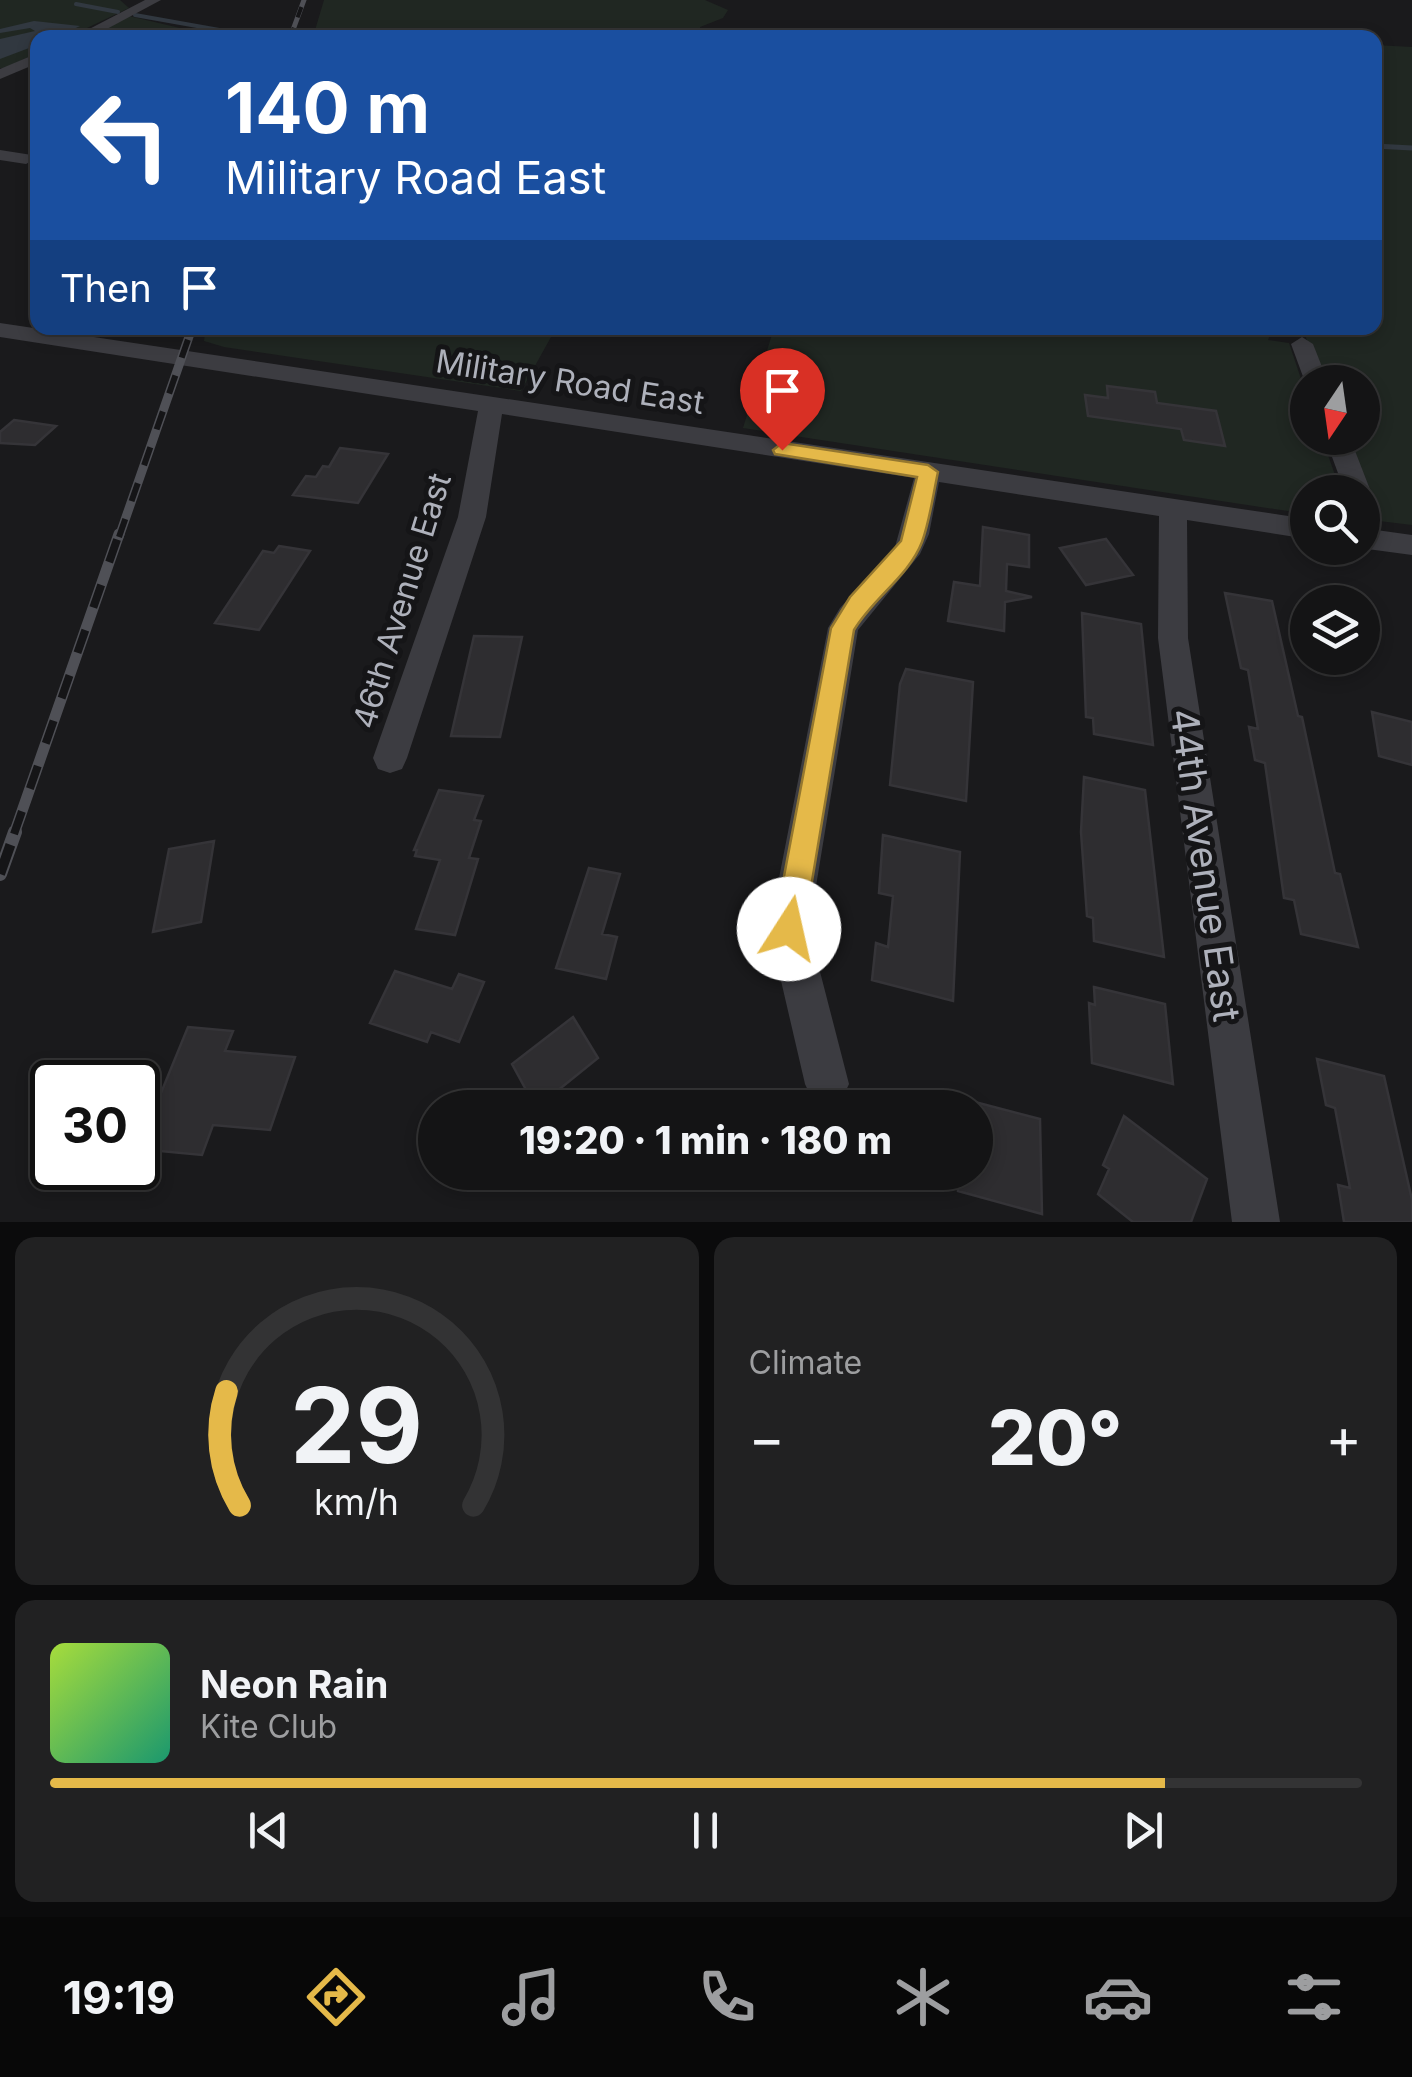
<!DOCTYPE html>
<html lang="en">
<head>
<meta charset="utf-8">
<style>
  body { margin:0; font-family:Inter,sans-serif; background:#212122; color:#f1f3f6; height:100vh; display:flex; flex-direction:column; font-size:38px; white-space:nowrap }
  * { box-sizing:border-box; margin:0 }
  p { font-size:32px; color:#9d9ea0 }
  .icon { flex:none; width:55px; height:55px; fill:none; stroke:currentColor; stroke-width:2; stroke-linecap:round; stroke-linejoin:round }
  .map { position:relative; height:1222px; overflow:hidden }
  .sheet { display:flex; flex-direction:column; gap:15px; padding:15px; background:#0b0b0c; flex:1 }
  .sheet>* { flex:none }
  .banner { position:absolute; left:30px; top:30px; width:1352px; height:305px; border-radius:20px; box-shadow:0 5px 15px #0003,0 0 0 2px #333334; background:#1a4fa0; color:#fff; overflow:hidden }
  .needle { width:65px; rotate:193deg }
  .fabs { position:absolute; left:1290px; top:365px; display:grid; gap:20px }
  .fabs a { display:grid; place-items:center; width:90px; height:90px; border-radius:50%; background:#141415; box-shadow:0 5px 15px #0003,0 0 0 2px #333334; font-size:50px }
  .speed { position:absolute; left:30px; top:1060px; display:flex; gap:20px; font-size:50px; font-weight:700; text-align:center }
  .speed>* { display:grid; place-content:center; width:130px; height:130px; border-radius:50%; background:#141415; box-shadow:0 5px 15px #0003,0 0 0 2px #333334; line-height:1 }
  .speed .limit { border:5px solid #111; border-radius:15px; background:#fff; color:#111 }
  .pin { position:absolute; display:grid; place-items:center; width:85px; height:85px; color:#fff; margin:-102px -42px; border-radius:50% 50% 50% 0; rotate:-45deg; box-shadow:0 0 10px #0007 }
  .pin .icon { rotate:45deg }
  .me { position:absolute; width:110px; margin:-55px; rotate:10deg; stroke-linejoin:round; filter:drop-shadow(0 0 8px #0008) }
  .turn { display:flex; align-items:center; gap:35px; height:210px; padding:0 30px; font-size:45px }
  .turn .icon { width:130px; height:130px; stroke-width:2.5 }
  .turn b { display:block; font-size:70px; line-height:85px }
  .then { display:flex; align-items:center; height:95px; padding:0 30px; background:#0003; gap:20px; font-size:38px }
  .big { font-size:75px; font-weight:800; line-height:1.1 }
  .sheet .tile { flex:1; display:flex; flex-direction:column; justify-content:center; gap:15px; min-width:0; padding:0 35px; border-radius:20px; background:#212122 }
  .sheet .dial { align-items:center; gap:0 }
  .dial svg { height:260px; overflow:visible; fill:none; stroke:#333334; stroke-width:7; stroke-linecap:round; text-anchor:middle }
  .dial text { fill:#f1f3f6; stroke:none }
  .song { display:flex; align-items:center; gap:30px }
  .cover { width:120px; height:120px; border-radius:15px; background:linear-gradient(135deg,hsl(80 70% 55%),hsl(160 70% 35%)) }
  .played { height:10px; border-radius:5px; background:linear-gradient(90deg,#e5b949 85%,#333334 85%) }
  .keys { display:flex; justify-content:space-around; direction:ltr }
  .heat { display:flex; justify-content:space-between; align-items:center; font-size:55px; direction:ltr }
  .sheet .tiles { flex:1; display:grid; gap:15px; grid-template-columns:1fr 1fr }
  .tile:last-child { grid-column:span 2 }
  .trip { position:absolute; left:418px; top:1090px; width:575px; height:100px; border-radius:50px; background:#141415; box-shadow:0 5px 15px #0003,0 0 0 2px #333334; font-weight:800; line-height:100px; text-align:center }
  .menu { display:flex; height:160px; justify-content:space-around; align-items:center; background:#080808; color:#9d9ea0 }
  .menu .icon { width:70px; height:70px }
  .menu .current { color:#e5b949 }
  .menu b { font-size:45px; color:#f1f3f6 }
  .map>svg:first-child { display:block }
</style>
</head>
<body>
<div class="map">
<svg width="1412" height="1222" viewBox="0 0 1412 1222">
  <rect width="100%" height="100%" fill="#1a1a1c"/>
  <path fill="#202722" d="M0,0h120l9,8 -61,29 -30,1 -1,15 -32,15h-5z
    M324,0h381l23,10 -5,8 -23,9 2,10h-389z
    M129,16l89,21 -132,1z
    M1375,45l37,2v478l-33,-4 -33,-83h16v-56h-38l-22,-54h73z
    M206,328h350l-35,63 -297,-44 -20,-6z
    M774,328h499l-5,12 21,3 18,54 1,41h14l19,54h-33l-1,22 -564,-86z"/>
  <path fill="#313840" d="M34,21l46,5 -23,11 -19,1 -1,7 -37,14v-20l35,-8 -5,-3 -30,5v-4z"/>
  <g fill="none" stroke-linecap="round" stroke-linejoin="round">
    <path stroke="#313840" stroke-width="4" d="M76,4l42,8
      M135,15l129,23"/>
    <path stroke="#313840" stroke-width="5" d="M1375,146l37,2"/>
  </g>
  <path fill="#2e2d30" stroke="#353438" stroke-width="2.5" d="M1107,386l48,6 2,11 59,8 9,35 -41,-6 -3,-11 -93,-13 -3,-21 23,3z
    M14,420l42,6 -21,19 -35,-2v-11z
    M340,448l48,6 -30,49 -65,-8 13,-19 10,1 7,-11 6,1z
    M983,527l46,8v32l-22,-3 -1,27 26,6 -27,5 -1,29 -56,-10 6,-39 26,4z
    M1106,539l27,36 -47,10 -26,-37z
    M279,546l31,5 -51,79 -44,-7 48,-72 11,2z
    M1225,593l47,8 26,115 4,1 33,156 5,1 18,73 -57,-13 -7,-34 -10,-2 -19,-135 -10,-3 -6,-33 9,2 -10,-59 -7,-2z
    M1082,613l59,11 12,121 -59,-11 -1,-16 -7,-1z
    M474,636l48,1 -22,100 -49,-1z
    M906,669l67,13 -7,119 -76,-16 10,-101z
    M1372,712l40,10v43l-33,-9z
    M1084,777l61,13 19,167 -70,-16 -1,-23 -6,-2 -6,-84z
    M439,790l44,6 -9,24 7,1 -12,37 9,1 -23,76 -39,-6 24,-69 -25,-4 2,-6h-3z
    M883,835l77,17 -7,149 -81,-21 4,-37 12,4 5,-51 -14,-3z
    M214,841l-13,81 -48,10 16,-83z
    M589,868l31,6 -18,60 15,3 -11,42 -50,-11z
    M395,971l57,18 7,-15 25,8 -25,60 -28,-10 -4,10 -57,-19z
    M1094,987l71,17 8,80 -81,-21 -3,-60 6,2z
    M573,1017l25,41 -62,50 -24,-44z
    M188,1027l45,4 -8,20 70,6 -25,73 -57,-5 -11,30 -64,-6z
    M1317,1059l67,17 28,124v22h-68l-6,-37 12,3 -15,-80 -9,-3z
    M975,1102l65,17 2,95 -84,-23v-19h17z
    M1124,1116l83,63 -16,43h-58l-35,-28 11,-25 -6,-4z"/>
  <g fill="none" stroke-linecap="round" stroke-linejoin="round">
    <path fill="#3c3c41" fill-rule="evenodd" d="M145,0h16l-71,38h-18z
      M38,53v10l-38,16v-10z
      M0,150l32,5 3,4 -9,5 -26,-4z
      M0,323l1308,196v20l-121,-19 1,118 92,584h-48l-74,-584 1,-122 -220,-34 -10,52 -9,20 -62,76 -49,299 40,155 -7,15 -15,7 -15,-7 -7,-15 -36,-155 59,-301 12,-20 55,-61 19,-69 -412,-64 -16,103 -79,241 -5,11 -12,4 -12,-4 -5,-11 85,-241 20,-106 -478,-74z
      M1302,337l11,7 15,38 -20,3 -3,-3 -14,-38z
      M1325,438h25l21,54 -4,7 -5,1v-8h-17z
      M1362,528l50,7v20l-52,-7z"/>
    <defs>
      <path id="rail-far3" d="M290,38l14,-38"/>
      <path id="rail-far2" d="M119,537l73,-209"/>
      <path id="rail-far1" d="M14,834l105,-300"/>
      <path id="rail" d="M0,874l15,-42"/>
    </defs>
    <use href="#rail-far3" stroke="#4f5056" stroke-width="5"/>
    <use href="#rail-far2" stroke="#4f5056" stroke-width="9"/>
    <use href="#rail-far1" stroke="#4f5056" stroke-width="11"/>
    <use href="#rail" stroke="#4f5056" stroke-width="14"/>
    <use href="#rail-far3" stroke="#151517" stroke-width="4" stroke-dasharray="11" stroke-linecap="butt"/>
    <use href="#rail-far2" stroke="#151517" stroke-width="6" stroke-dasharray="19" stroke-linecap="butt"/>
    <use href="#rail-far1" stroke="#151517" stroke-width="8" stroke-dasharray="24" stroke-linecap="butt"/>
    <use href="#rail" stroke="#151517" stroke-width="10" stroke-dasharray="31" stroke-linecap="butt"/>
  </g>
  <path fill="#e5b949" stroke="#95782f" stroke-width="2.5" d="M782,443l146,22 10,7c-5,23 -8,48 -16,70 -13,34 -49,56 -68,88l-50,299 -5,10 -10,5 -10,-5 -5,-10 57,-301 19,-31 51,-56 16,-64 -142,-23 -2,-4z"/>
  <g text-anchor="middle" stroke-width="10" stroke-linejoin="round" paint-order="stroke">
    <g font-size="32" fill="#aeb1bb" stroke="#151517">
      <text transform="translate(570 382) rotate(9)" y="11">Military Road East</text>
      <text transform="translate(402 601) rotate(-73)" y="11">46th Avenue East</text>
    </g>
    <g font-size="38" fill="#aeb1bb" stroke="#151517">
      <text transform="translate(1205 865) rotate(82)" y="13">44th Avenue East</text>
    </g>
  </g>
</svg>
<div class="fabs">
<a><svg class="needle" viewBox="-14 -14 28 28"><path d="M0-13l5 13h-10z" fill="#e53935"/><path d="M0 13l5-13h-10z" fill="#9d9ea0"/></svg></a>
<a><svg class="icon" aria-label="search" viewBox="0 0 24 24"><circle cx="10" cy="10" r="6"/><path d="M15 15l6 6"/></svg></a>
<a><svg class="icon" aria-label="layers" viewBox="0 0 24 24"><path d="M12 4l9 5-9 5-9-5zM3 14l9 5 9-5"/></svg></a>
</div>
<div class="speed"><div class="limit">30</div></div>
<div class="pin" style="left:782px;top:450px;background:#d93025"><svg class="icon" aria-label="arrive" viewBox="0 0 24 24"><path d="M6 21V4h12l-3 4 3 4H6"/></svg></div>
<svg class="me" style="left:789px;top:929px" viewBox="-20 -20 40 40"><circle r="19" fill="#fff"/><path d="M0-13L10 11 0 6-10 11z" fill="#e5b949"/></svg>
<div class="trip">19:20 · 1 min · 180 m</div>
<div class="banner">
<div class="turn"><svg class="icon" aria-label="left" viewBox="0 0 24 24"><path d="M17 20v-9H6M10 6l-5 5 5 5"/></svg><div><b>140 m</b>Military Road East</div></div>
<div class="then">Then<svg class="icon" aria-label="arrive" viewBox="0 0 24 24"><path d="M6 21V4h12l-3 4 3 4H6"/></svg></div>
</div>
</div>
<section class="sheet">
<div class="tiles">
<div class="tile dial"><svg viewBox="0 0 100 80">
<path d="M14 69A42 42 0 1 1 86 69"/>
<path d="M14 69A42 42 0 0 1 10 34" stroke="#e5b949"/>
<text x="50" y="56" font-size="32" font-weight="700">29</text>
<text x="50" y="72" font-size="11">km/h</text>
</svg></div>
<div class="tile"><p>Climate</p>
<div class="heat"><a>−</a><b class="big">20°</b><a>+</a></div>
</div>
<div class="tile">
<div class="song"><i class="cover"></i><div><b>Neon Rain</b><p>Kite Club</p></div></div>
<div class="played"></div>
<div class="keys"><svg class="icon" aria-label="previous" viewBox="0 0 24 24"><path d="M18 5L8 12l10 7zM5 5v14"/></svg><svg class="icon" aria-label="pause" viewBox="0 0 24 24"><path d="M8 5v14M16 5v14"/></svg><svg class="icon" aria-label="next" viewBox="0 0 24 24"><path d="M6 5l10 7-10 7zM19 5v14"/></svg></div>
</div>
</div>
</section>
<nav class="menu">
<b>19:19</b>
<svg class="icon current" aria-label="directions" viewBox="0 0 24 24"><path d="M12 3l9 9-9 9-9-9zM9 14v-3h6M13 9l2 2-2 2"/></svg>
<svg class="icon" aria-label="music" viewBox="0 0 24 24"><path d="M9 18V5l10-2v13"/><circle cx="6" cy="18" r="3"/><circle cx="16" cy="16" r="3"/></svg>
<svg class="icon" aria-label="phone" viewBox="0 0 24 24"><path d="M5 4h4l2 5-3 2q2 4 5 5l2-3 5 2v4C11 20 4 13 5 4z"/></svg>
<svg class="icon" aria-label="climate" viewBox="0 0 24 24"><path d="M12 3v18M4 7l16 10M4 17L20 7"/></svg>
<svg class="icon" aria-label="car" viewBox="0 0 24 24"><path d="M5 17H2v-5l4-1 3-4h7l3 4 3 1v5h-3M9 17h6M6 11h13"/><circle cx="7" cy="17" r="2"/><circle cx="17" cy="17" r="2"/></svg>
<svg class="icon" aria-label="filters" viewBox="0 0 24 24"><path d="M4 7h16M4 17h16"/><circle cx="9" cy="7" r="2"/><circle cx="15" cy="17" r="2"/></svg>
</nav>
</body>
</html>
